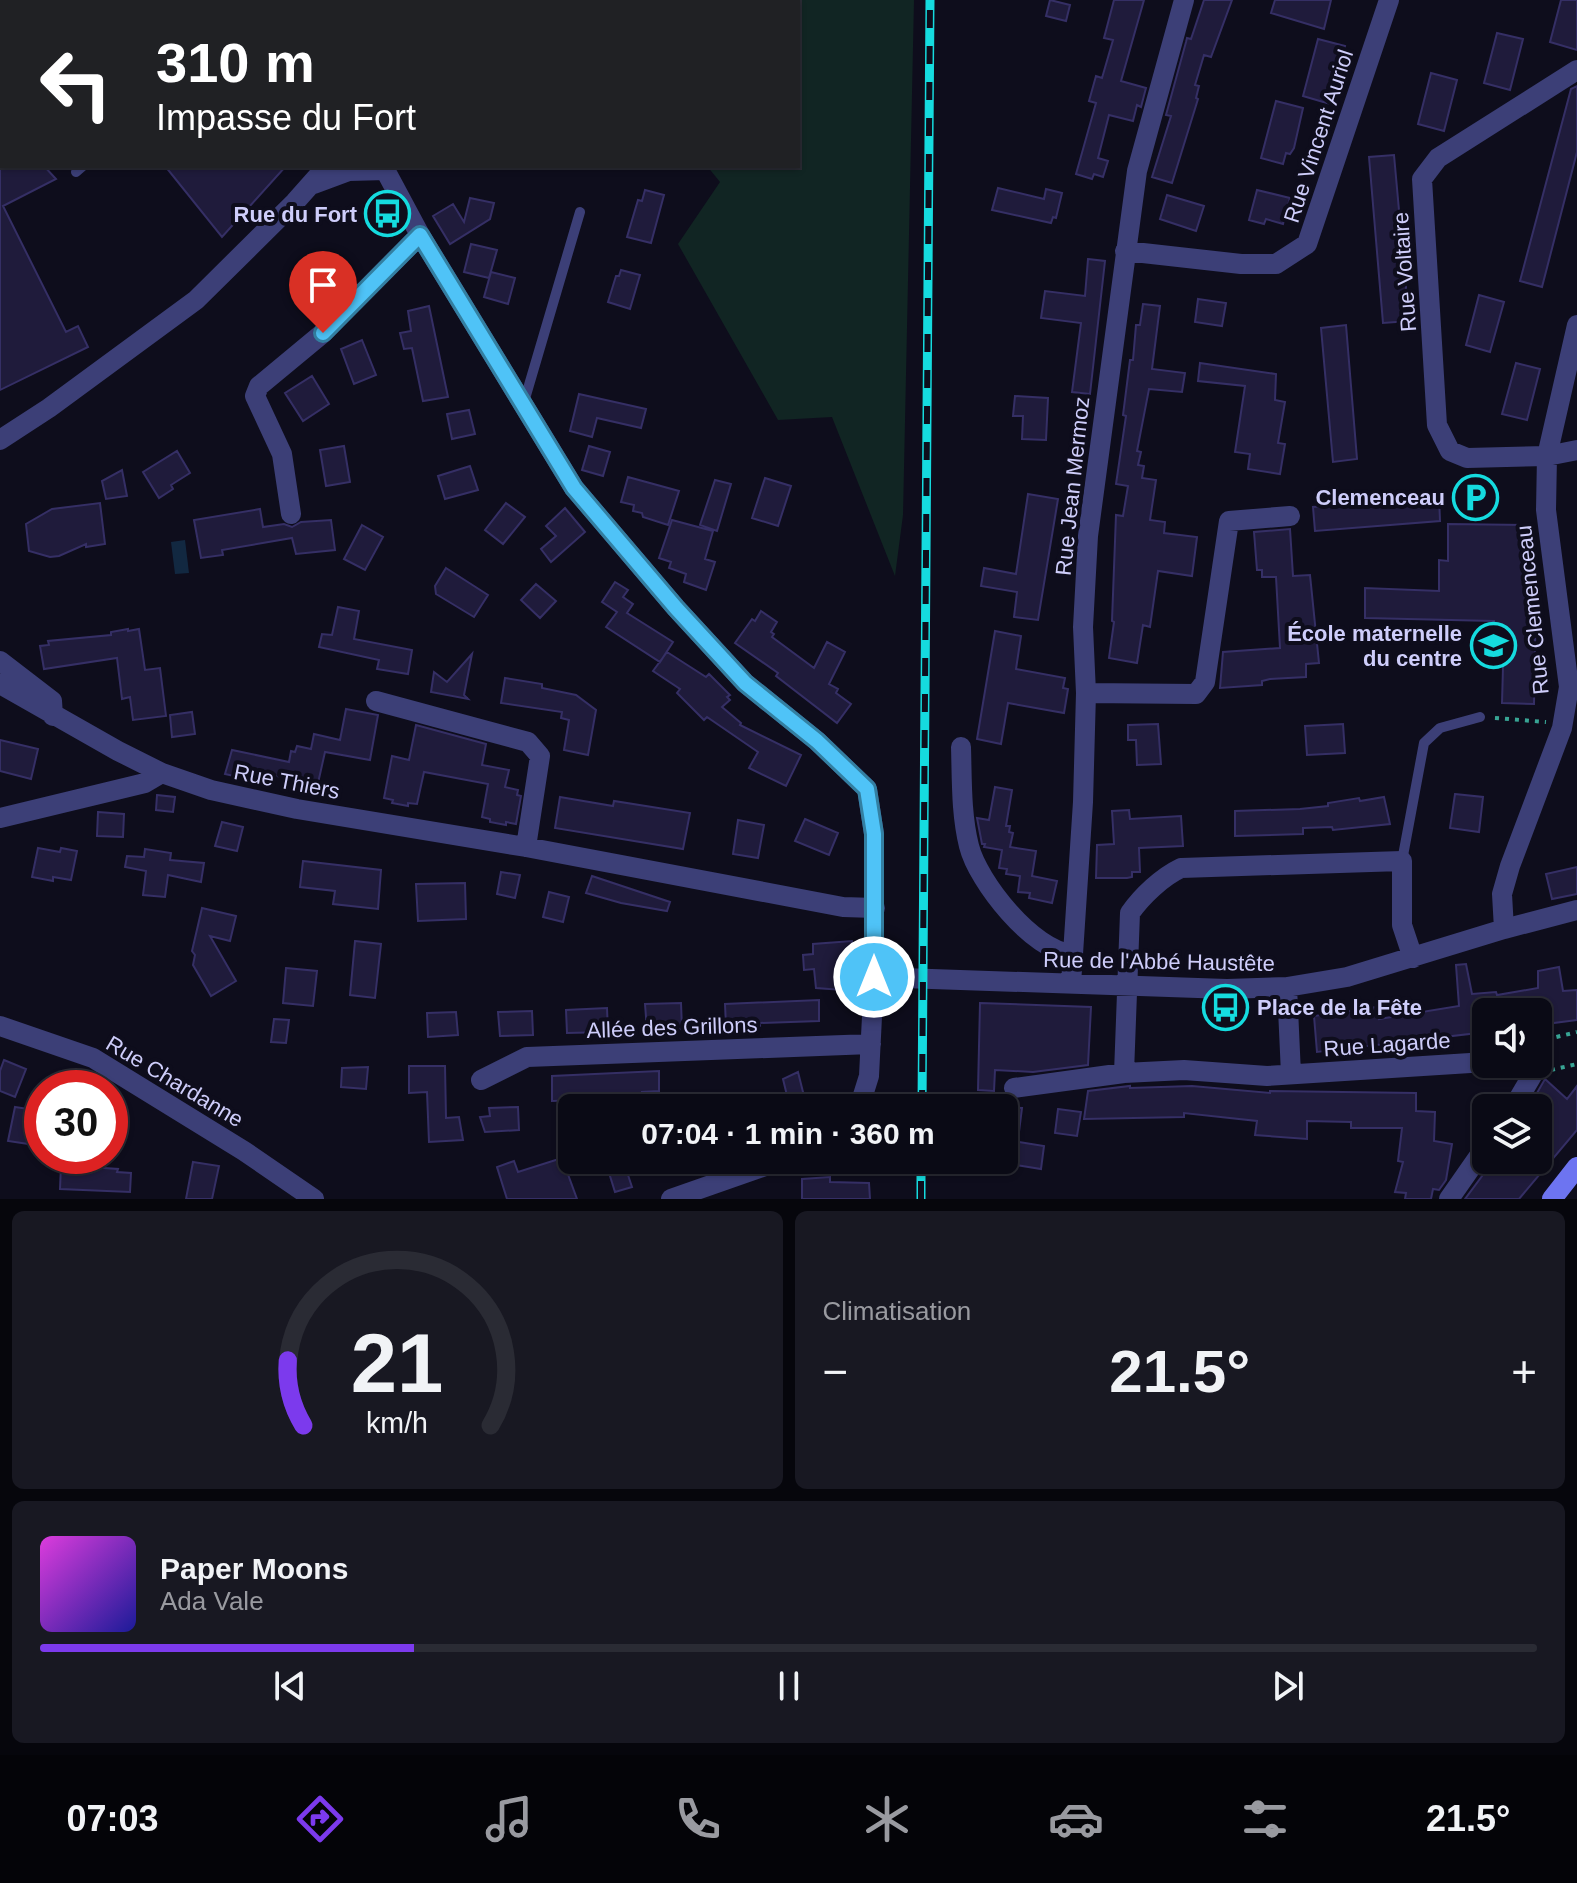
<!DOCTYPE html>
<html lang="fr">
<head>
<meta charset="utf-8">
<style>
  body { margin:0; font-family:Helvetica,sans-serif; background:#181822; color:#f1f3f6; height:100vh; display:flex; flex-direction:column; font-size:30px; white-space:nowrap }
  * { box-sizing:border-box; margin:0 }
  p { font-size:26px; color:#999aa0 }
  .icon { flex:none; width:44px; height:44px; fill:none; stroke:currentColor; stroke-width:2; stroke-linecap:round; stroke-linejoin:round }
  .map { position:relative; height:1199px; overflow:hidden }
  .drawer { display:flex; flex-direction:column; gap:12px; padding:12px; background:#06060c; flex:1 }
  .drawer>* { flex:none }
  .banner { position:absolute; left:0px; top:0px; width:800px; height:168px; box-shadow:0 2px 6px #0004,0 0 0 2px #2a2b34; background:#202124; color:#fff; overflow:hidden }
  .controls { position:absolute; left:1472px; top:998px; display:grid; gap:16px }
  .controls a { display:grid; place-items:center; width:80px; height:80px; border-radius:12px; background:#0a0a15; box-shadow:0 2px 6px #0004,0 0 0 2px #2a2b34; font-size:40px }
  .speed { position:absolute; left:24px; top:1070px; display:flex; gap:16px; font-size:40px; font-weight:700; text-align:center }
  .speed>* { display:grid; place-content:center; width:104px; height:104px; border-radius:50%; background:#0a0a15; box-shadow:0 2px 6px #0004,0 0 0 2px #2a2b34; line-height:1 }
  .speed .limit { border:12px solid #d22; background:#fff; color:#111 }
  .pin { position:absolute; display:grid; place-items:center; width:68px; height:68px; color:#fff; margin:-82px -34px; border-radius:50% 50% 50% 0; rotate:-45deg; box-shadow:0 0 8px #0007 }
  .pin .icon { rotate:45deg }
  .me { position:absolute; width:88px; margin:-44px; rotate:0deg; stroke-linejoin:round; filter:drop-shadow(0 0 6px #0008) }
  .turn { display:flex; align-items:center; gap:28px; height:168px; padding:0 24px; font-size:36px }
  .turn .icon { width:104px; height:104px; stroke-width:2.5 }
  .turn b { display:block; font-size:56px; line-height:68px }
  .big { font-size:60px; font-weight:700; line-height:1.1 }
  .drawer .tile { flex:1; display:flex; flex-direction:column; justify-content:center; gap:12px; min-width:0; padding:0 28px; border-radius:12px; background:#181822 }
  .drawer .dial { align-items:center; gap:0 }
  .dial svg { height:208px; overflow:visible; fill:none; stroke:#2a2b34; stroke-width:7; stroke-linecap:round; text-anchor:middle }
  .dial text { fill:#f1f3f6; stroke:none }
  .song { display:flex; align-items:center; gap:24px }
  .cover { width:96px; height:96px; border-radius:12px; background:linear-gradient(135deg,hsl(300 70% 55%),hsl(240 70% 35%)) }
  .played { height:8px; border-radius:4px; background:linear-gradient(90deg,#7c3aed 25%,#2a2b34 25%) }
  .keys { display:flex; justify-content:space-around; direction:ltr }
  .heat { display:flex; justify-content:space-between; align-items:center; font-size:44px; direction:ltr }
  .drawer .tiles { flex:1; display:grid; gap:12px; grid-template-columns:1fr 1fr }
  .tile:last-child { grid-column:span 2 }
  .trip { position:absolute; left:558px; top:1094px; width:460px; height:80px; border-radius:12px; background:#0a0a15; box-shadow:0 2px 6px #0004,0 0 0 2px #2a2b34; font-weight:700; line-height:80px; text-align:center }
  .dock { display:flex; height:128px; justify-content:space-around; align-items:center; background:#040408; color:#999aa0 }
  .dock .icon { width:56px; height:56px }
  .dock .on { color:#7c3aed }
  .dock b { font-size:36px; color:#f1f3f6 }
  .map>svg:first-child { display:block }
</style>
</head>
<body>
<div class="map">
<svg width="1577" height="1199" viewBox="0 0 1577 1199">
  <rect width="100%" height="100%" fill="#0e0d1c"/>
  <path fill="#112523" d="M509,0h405l-11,515 -8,61 -63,-159 -54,3 -100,-176 42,-62 -13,-16h91v-164h-290z"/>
  <path fill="#122841" d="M185,540l4,33 -14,1 -4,-32z"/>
  <path fill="#1f1b3b" stroke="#352f65" stroke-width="2" d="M1050,0l20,5 -4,16 -20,-5z
    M1114,0h30l-23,81 25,7 -5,19 -4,-2 -4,16 -24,-6 -11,43 10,3 -5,16 -9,-3 -2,5 -16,-5 20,-71 -7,-2 7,-25 6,2 11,-38 -9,-2z
    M1204,0h28l-21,57 -7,-2 -9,30 4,1 -3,12 2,1 -26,84 -20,-6 19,-61 -5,-1 20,-73 1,-4 4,1z
    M1275,0h56l-7,29 -53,-16z
    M1561,0h16v50l-27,-8z
    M1497,33l26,6 -13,51 -26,-7z
    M1318,39l27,7 -15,58 -27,-8z
    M1431,73l26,7 -13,51 -26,-7z
    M1577,86v66l-35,135 -22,-6 51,-192z
    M1276,101l27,7 -9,40 -4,6 -4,-1 -3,11 -22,-6z
    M1394,155l15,166 -26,2 -14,-166z
    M0,166h44l12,13 -53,27 63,126 12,-6 10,21 -88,43z
    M165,166h121l-64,71z
    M998,188l46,11 2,-10 16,4 -6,25 -3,-1 -2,6 -59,-13z
    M645,190l19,5 -13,48 -24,-6 11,-37 4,1z
    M1257,190l33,8 -7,26 -17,-5 -2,5 -15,-4z
    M1167,195l37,11 -8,25 -36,-12z
    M470,198l24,5 -4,16 -40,25 -17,-28 20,-12 11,18z
    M471,244l26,6 -8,28 -25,-6z
    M1088,259l17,2 -15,133 -18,-2 9,-69 -40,-5 4,-27 40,5z
    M621,270l19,5 -10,34 -22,-7 8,-26h3z
    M491,272l24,6 -7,26 -24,-7z
    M1479,295l25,7 -14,50 -24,-7z
    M1198,299l28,4 -4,23 -27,-4z
    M1143,304l17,2 -8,63 33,4 -3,19 -33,-3 -12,62 4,1 -3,13 6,1 -2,12 14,2 -6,40 15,2 -1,11 33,4 -5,39 -34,-5 -8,56 -7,-2 -6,38 -28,-5 5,-36 -2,-1 4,-106 7,1 5,-30 -12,-2 10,-68 -3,-1 7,-55h3l3,-35h4z
    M429,306l19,91 -25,4 -11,-53 -8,1 -4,-16 11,-2 -3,-20z
    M1346,325l11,134 -24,3 -12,-134z
    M362,340l14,35 -22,9 -13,-35z
    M1200,363l76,11 -1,26 10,2 -7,41 7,1 -5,30 -32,-5 2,-15 -15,-2 10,-66 -47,-5z
    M1516,363l24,6 -13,51 -25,-6z
    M312,376l17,28 -26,17 -18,-28z
    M579,394l67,15 -5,19 -44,-10 -5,19 -22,-6z
    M1015,396l33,2 -2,42 -24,-1 1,-23h-10z
    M469,410l6,24 -23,5 -5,-25z
    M344,446l6,36 -24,4 -6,-36z
    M589,446l21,6 -7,24 -21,-6z
    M177,451l13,22 -19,12 2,4 -14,9 -16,-26z
    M470,466l8,24 -33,9 -7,-23z
    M122,470l5,26 -21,3 -4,-18z
    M628,477l51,14 -11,34 -25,-8 -1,-4 -9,-2 1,-6 -13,-3z
    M765,478l26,8 -13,40 -26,-8z
    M715,480l16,4 -14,47 -17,-6z
    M1028,494l30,5 -20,121 -24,-3 3,-25 -36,-6 3,-18 32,6z
    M1439,496l1,25 -125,10 -2,-24z
    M100,503l5,41 -19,3v-3l-27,12 -9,1 -21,-6 -3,-27 26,-15z
    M506,503l19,14 -22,27 -18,-14z
    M565,508l20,24 -34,30 -10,-13 15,-13 -10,-10z
    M260,509l3,18 21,-3 8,3 9,-5 30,-2 4,30 -39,4 -4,-16 -70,12 1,5 -22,3 -7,-38z
    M672,520l41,11 -8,28 10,3 -9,28 -22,-8 2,-8 -17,-6 2,-6 -12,-4z
    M1448,524l82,1 4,32v36l2,1 -2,110 -32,-1 2,-72h-10v-10l-129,-3v-30l74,3v-31l9,1z
    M362,525l21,12 -18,33 -21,-11z
    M1290,529l3,47 17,-1 9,88 -13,1v13l-36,2 -8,2v4l-42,3 3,-36 57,-4 -4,-71h-14v-7h-5l-3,-38z
    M446,568l42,27 -14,22 -38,-23 -1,-8z
    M615,582l13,8 -5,7 10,7 -6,9 46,29 -13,20 -54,-35 11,-15 -15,-10z
    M536,584l20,17 -16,17 -19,-18z
    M338,607l21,4 -5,28 58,11 -4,24 -31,-5 2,-9 -60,-13 3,-13 10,1z
    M761,611l16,11 -6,10 3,2 -2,3 42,31 13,-26 18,10 -16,32 9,5 -2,4 15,11 -14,19 -61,-47 2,-3 -43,-30 17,-24 3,2z
    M128,629v2l11,-2 6,41 15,-2 6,48 -33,4 -3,-23 -8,2 -5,-41 -73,11 -4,-23 9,-1 -1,-4 63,-6v-3z
    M995,631l26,5 -5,33 49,9 -2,10 5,1 -4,24 -56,-10 -7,41 -24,-5z
    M667,652l39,25 3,-3 21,21 -3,2 3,3 -8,7 19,16 -1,2 61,30 -15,31 -37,-18 9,-16 -51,-35 -3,3 -27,-27 3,-4 -27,-18z
    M472,654l-8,41 4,4 -37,-7 3,-20 13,10z
    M505,678l37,6v4l34,7 20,15 -8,45 -24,-5 5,-30 -8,-2 1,-6 -61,-9z
    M346,709l32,6 -8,45 -45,-8 -9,40 -14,-3 1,-4 -9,-1 1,-4 -41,-9 -2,9 -27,-6 7,-24 57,12 2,-11 4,1 2,-6 14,3 3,-15 26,6z
    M192,712l3,22 -23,3 -2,-22z
    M1158,724l3,40 -24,1 -1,-25h-8v-15z
    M1343,724l2,29 -38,2 -2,-29z
    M416,725l70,19 -4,21 27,5 -4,17 13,3 -1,5 4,1 -5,28 -10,-2v3l-16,-3v-3l-8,-2 6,-33 -64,-12 -7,32 -9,-1v3l-16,-3 1,-3 -9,-2 8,-42 17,4z
    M0,740l38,9 -7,30 -31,-8z
    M995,787l17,3 -6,36h4l-1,6 4,1 -3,14 26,4 -4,25 25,5 -5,22 -23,-5 1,-5 -12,-1 2,-16 -14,-2 1,-5 -8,-1 3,-18 -18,-3 1,-3h-3l-5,-26 12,2z
    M1455,794l28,3 -4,35 -29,-4z
    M157,795l18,2 -2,15 -17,-2z
    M560,797l53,9 1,-5 76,12 -7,36 -128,-21z
    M1384,797l6,27 -57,6 -1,-3 -29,1v6l-68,2v-25l65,-2 28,-3v-3l31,-5 1,3z
    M1129,810l1,9 51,-3 2,30 -44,2 1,24h-8v5l-5,1h-31l1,-33 17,-1 -2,-33z
    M98,812l26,2 -1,23 -26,-1z
    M805,819l33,14 -9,22 -34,-14z
    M738,820l26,5 -6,33 -25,-4z
    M222,822l21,5 -6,24 -22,-5z
    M38,848l22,4 1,-4 16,3 -6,29 -18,-3v4l-21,-4z
    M145,849l26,4 -1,7 34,3 -3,19 -33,-7 -3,22 -22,-2 3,-24 -21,-4 2,-11 17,1z
    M303,861l78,9 -3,39 -45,-5 2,-13 -35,-4z
    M1577,867v27l-25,5 -6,-25z
    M501,872l19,3 -5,23 -18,-4z
    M592,876l78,26 -3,9 -46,-8 -35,-10z
    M465,883l1,36 -48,2 -2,-37z
    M549,892l20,5 -6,25 -20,-5z
    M202,908l34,8 -6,25 -20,-5 26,45 -25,15 -18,-31 2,-10 -3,-4z
    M355,941l26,3 -6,54 -25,-3z
    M852,941l4,50 -40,-3 -2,-19 -10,1 -1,-15 10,-1v-10z
    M1466,964l6,30 24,-2 1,3 41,-7v-17l21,-4 4,24 14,-1v30l-39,5v-13h-52v20l-169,20 -3,-36 63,-9 2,12 80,-13 -3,-41z
    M286,968l31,3 -4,35 -30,-3z
    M819,1000v21l-59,2v3l-34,1 -1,-23z
    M681,1003l1,26 -35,1 -2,-26z
    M980,1003l111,4 -3,58 -55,7 -38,-2 -1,21 -16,-1z
    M607,1008l1,24 -41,1 -1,-23z
    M532,1011l1,24 -33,1 -2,-24z
    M456,1012l2,23 -30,2 -1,-24z
    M274,1019l15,1 -3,23 -15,-1z
    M4,1060l22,9 -11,28 -15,-6v-20z
    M409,1066h36l1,52 13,-1 4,23 -34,2 -2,-50 -18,1z
    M368,1067l-2,22 -25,-2 1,-19z
    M659,1071v20l-17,1v5h-6v11h-20v-9l-64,2v-25z
    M798,1072l9,36h-17l-7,-29z
    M1545,1079l22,20 10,-13v44l-58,69h-54l29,-39h44v-52l-9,-1z
    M1130,1086v2l62,-2 78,7v-2l146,2v18l19,1 -1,29 18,3 -6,36 -7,10 -6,-1 -2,10h-26l1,-6 -11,-1 8,-30 -5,-1 4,-33h-51v-6l-44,-1v18l-52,-4 2,-14 -73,-8v4l-100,2 4,-28z
    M15,1107l27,4v35l-34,-5z
    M518,1107l1,23 -34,2 -5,-15 10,-1 -1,-8z
    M1004,1107l18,1 -3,24 -15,-2z
    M1058,1109l23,3 -4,24 -22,-3z
    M1019,1142l25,4 -3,23 -25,-4z
    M562,1158l15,41h-70l-10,-32 17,-6 4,11z
    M605,1160h18l9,27 -17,5z
    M193,1162l26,4 -7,33h-26z
    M61,1165l57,4 -1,3 14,1 -1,19 -70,-3z
    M830,1177v5l39,1 1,16h-68v-20z"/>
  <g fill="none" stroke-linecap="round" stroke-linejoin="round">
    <path stroke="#38a494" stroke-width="4" stroke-dasharray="4 6" stroke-linecap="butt" d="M1495,718l51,4
      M1538,1044l6,-4 33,-8
      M1551,1070l26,-6"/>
    <path stroke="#3c3f77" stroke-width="10" d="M206,0l2,2
      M227,2l2,-2
      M76,172l7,-6
      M524,402l56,-190
      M1402,861l22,-118 16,-15 40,-11"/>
    <path stroke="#3c3f77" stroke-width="20" d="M260,0l2,2
      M1577,70l-139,88 -16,21 15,246 13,26 17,7 80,-2 30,-6
      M383,166l37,69 154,253 102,120 69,75 72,58 50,48 7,45v143l-5,99 -10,32
      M314,184l35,-13 37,-1
      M1125,251l116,13h35l31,-20 82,-244
      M0,440l49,-32 147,-108 99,-98 32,-36
      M291,514l-9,-60 -27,-58 4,-10 64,-53 97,-98
      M0,661l52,40 1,15
      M0,684l118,67 44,22 49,17 86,19 229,38 317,60 32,1
      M1086,693l110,1 9,-12 24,-161 61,-5
      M376,701l152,41 12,14 -14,91
      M961,747c1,33 0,67 8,99 9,36 64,105 103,108
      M0,818l145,-35 17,-10
      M1504,929l-2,-35 8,-28 52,-138 7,-41 -23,-177 1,-54 30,-131
      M874,977l353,12 60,-2 60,-10 157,-48 73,-19
      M1071,984l12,-182 3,-109 -3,-66 5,-91 49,-365 47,-171
      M1287,987l4,87
      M0,1026l93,32 151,93 70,48
      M1124,1073l6,-160c12,-17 32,-36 51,-45l221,-7v64l11,33
      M481,1080l46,-23 344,-13
      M1014,1088l110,-15 60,-3 83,6 219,-14
      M1513,1108l20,-34v-10
      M671,1199l111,-39
      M1449,1199l37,-53"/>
    <path stroke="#6d74f1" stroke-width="20" d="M1552,1199l25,-32"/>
    <defs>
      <path id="rail" d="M922,1108l8,-1108
        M921,1199v-39"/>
    </defs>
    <use href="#rail" stroke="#15dbdf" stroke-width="9"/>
    <use href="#rail" stroke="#0e0d1c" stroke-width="6" stroke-dasharray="18" stroke-linecap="butt"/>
  </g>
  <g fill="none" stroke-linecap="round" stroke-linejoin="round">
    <defs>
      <path id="route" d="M323,333l97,-98 154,253 102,120 69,75 72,58 50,48 7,45v143"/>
    </defs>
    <use href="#route" stroke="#337fa1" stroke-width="20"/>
    <use href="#route" stroke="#4fc3f7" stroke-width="14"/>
  </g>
  <defs>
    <symbol id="bus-ring" viewBox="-11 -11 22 22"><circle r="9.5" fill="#0e0d1c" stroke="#15dbdf" stroke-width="1.5"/><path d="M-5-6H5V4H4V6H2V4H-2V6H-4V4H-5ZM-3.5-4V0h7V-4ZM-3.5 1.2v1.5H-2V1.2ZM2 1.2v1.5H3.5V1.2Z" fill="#15dbdf"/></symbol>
    <symbol id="parking-ring" viewBox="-11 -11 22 22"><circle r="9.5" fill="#0e0d1c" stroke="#15dbdf" stroke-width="1.5"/><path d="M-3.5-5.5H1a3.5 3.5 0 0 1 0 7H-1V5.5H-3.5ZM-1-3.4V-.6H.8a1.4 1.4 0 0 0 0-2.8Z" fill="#15dbdf"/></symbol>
    <symbol id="school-ring" viewBox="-11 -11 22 22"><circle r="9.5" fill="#0e0d1c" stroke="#15dbdf" stroke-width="1.5"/><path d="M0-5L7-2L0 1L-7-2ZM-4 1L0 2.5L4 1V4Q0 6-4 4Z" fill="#15dbdf"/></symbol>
  </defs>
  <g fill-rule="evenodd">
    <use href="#bus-ring" x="362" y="188" width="51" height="51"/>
    <use href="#parking-ring" x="1450" y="472" width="51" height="51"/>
    <use href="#school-ring" x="1468" y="620" width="51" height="51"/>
    <use href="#bus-ring" x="1200" y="982" width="51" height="51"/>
  </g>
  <g text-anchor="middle" stroke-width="8" stroke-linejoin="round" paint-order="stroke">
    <g font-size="22" fill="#cecdfa" stroke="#0e0d1c">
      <text transform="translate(1318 136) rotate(-72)" y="8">Rue Vincent Auriol</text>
      <text transform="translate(1404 272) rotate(-94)" y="8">Rue Voltaire</text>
      <text transform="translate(1072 486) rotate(-84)" y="8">Rue Jean Mermoz</text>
      <text transform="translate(1532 610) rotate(-96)" y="8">Rue Clemenceau</text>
      <text transform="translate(287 781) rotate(11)" y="8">Rue Thiers</text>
      <text transform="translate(1159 961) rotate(1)" y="8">Rue de l'Abbé Haustête</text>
      <text transform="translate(672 1027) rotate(-2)" y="8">Allée des Grillons</text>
      <text transform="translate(1387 1044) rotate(-4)" y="8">Rue Lagarde</text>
      <text transform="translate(175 1081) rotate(31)" y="8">Rue Chardanne</text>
    </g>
    <g font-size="22" font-weight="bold" fill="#cecdfa" stroke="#0e0d1c" text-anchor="end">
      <text x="357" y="222">Rue du Fort</text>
      <text x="1445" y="505">Clemenceau</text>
      <text x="1462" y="641">École maternelle<tspan x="1462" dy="25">du centre</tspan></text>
      <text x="1257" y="1015" text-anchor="start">Place de la Fête</text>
    </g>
  </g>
</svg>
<div class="controls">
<a><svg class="icon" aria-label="sound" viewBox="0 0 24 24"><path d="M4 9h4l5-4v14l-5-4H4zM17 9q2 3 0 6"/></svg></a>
<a><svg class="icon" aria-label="layers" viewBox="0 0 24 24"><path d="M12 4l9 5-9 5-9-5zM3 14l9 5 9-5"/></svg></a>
</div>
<div class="speed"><div class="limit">30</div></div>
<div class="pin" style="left:323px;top:333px;background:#d93025"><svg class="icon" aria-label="arrive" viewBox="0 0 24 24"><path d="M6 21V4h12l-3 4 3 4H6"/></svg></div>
<svg class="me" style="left:874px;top:977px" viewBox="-20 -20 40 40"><circle r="17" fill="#4fc3f7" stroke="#fff" stroke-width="3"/><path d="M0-11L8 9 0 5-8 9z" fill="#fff"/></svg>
<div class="trip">07:04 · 1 min · 360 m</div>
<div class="banner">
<div class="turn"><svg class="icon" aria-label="left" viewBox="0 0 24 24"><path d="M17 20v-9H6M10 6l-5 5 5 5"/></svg><div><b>310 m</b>Impasse du Fort</div></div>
</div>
</div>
<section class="drawer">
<div class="tiles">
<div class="tile dial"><svg viewBox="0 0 100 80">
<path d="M14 69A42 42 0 1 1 86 69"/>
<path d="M14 69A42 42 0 0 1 8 44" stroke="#7c3aed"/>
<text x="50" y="56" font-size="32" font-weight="700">21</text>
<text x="50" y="72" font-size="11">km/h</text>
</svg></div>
<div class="tile"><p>Climatisation</p>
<div class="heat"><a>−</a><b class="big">21.5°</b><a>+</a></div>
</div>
<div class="tile">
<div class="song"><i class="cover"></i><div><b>Paper Moons</b><p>Ada Vale</p></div></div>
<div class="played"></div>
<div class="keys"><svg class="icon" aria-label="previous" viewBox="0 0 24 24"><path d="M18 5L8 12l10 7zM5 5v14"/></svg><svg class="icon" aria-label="pause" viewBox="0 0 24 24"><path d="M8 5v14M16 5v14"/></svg><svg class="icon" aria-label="next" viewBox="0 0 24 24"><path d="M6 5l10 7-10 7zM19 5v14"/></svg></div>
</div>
</div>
</section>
<nav class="dock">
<b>07:03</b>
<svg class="icon on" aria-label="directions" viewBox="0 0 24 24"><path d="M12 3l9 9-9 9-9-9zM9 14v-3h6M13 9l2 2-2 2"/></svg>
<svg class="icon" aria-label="music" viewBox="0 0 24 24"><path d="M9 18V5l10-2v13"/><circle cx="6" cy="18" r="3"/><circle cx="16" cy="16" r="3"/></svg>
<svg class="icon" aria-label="phone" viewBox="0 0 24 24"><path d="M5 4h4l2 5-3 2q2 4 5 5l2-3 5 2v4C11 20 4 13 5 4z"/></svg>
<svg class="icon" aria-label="climate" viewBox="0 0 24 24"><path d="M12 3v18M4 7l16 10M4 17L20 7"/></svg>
<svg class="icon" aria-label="car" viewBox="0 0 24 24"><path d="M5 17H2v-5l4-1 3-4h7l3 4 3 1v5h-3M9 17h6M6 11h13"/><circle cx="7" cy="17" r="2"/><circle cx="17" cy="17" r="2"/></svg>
<svg class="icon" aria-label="filters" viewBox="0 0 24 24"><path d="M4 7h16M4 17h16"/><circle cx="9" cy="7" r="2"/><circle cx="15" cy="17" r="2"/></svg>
<b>21.5°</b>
</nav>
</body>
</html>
